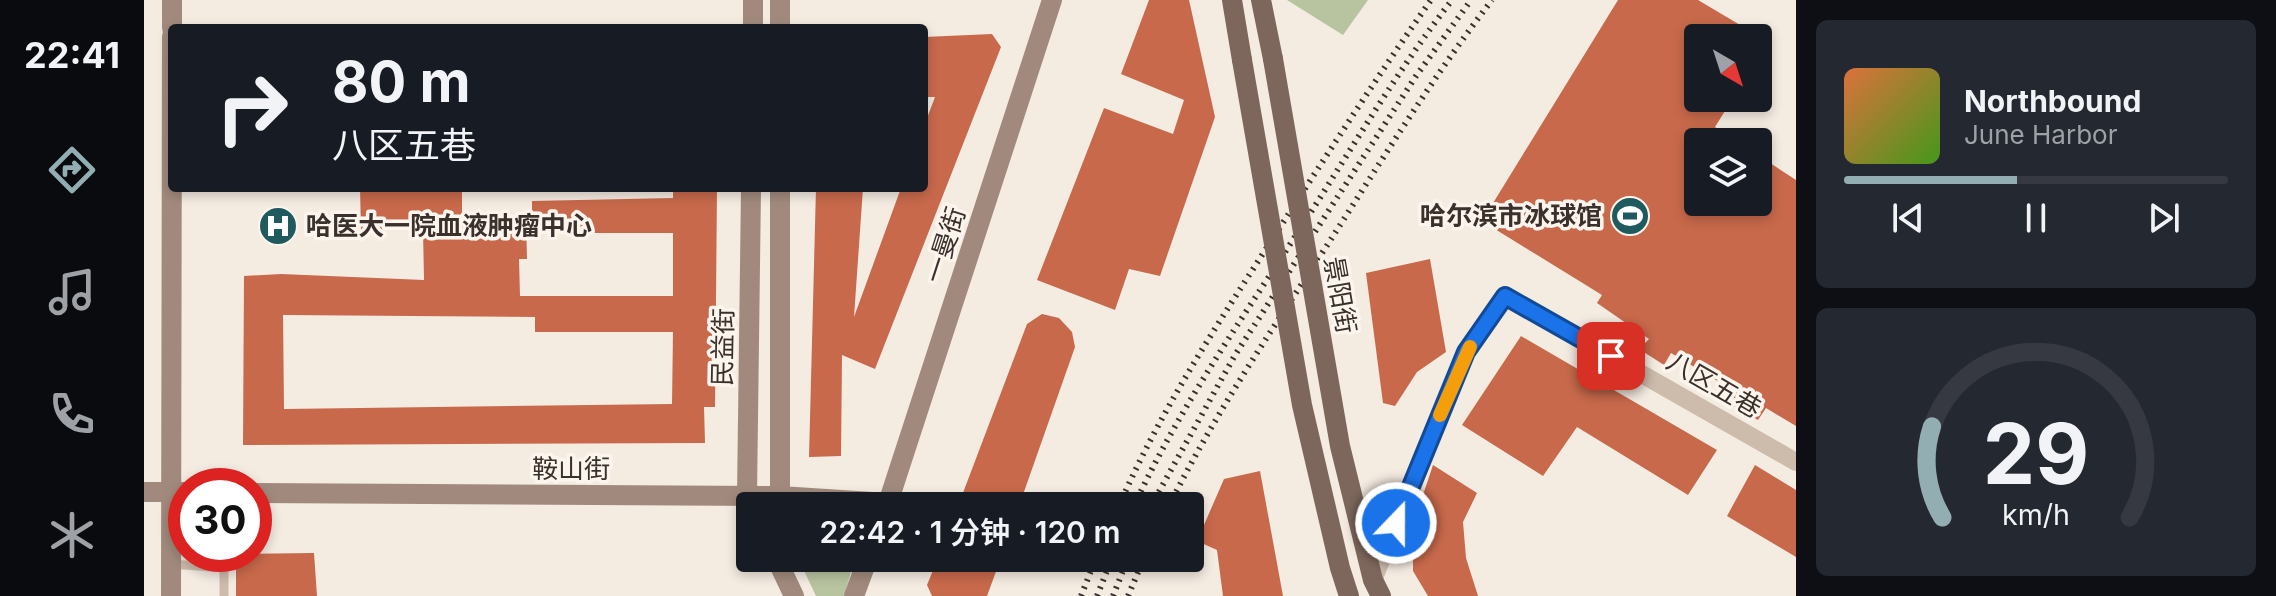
<!DOCTYPE html>
<html lang="zh">
<head>
<meta charset="utf-8">
<style>
  body { margin:0; font-family:Inter,"Noto Sans SC",sans-serif; background:#242831; color:#f1f3f6; height:100vh; display:flex; flex-direction:column; font-size:30px; white-space:nowrap }
  * { box-sizing:border-box; margin:0 }
  p { font-size:26px; color:#9ea1a6 }
  .icon { flex:none; width:44px; height:44px; fill:none; stroke:currentColor; stroke-width:2; stroke-linecap:round; stroke-linejoin:round }
  .map { position:relative; flex:1; overflow:hidden }
  .drawer { display:flex; flex-direction:column; gap:20px; padding:20px; background:#0d0f14; width:480px }
  .drawer>* { flex:none }
  .top-card { position:absolute; left:24px; top:24px; width:760px; height:168px; border-radius:8px; box-shadow:0 4px 12px #0003; background:#171b24; color:#f1f3f6; overflow:hidden }
  .needle { width:52px; rotate:141deg }
  .fabs { position:absolute; left:1540px; top:24px; display:grid; gap:16px }
  .fabs a { display:grid; place-items:center; width:88px; height:88px; border-radius:8px; background:#171b24; box-shadow:0 4px 12px #0003; font-size:40px }
  .speed { position:absolute; left:24px; top:468px; display:flex; gap:16px; font-size:40px; font-weight:700; text-align:center }
  .speed>* { display:grid; place-content:center; width:104px; height:104px; border-radius:50%; background:#171b24; box-shadow:0 4px 12px #0003; line-height:1 }
  .speed .limit { border:12px solid #d22; background:#fff; color:#111 }
  .pin { position:absolute; display:grid; place-items:center; width:68px; height:68px; color:#fff; margin:-34px; border-radius:16px; box-shadow:0 4px 12px #0006 }
  .me { position:absolute; width:88px; margin:-44px; rotate:22deg; stroke-linejoin:round; filter:drop-shadow(0 0 6px #0008) }
  .turn { display:flex; align-items:center; gap:28px; height:168px; padding:0 32px; font-size:36px }
  .turn .icon { width:104px; height:104px; stroke-width:2.5 }
  .turn b { display:block; font-size:56px; line-height:68px }
  .drawer .tile { flex:1; display:flex; flex-direction:column; justify-content:center; gap:12px; min-width:0; padding:0 28px; border-radius:12px; background:#242831 }
  .drawer .dial { align-items:center; gap:0 }
  .dial svg { height:208px; overflow:visible; fill:none; stroke:#363941; stroke-width:7; stroke-linecap:round; text-anchor:middle }
  .dial text { fill:#f1f3f6; stroke:none }
  .song { display:flex; align-items:center; gap:24px }
  .cover { width:96px; height:96px; border-radius:12px; background:linear-gradient(135deg,hsl(20 70% 55%),hsl(100 70% 35%)) }
  .played { height:8px; border-radius:4px; background:linear-gradient(90deg,#92aeb2 45%,#363941 45%) }
  .keys { display:flex; justify-content:space-around; direction:ltr }
  .trip { position:absolute; left:592px; top:492px; width:468px; height:80px; border-radius:8px; background:#171b24; box-shadow:0 4px 12px #0003; font-weight:600; line-height:80px; text-align:center }
  main { display:flex; flex:1; min-height:0 }
  .dock { display:flex; flex-direction:column; width:144px; justify-content:space-around; align-items:center; background:#090b0e; color:#9ea1a6 }
  .dock .icon { width:56px; height:56px }
  .dock .selected { color:#92aeb2 }
  .dock b { font-size:36px; color:#f1f3f6 }
  .map>svg:first-child { display:block }
</style>
</head>
<body>
<main>
<nav class="dock">
<b>22:41</b>
<svg class="icon selected" aria-label="directions" viewBox="0 0 24 24"><path d="M12 3l9 9-9 9-9-9zM9 14v-3h6M13 9l2 2-2 2"/></svg>
<svg class="icon" aria-label="music" viewBox="0 0 24 24"><path d="M9 18V5l10-2v13"/><circle cx="6" cy="18" r="3"/><circle cx="16" cy="16" r="3"/></svg>
<svg class="icon" aria-label="phone" viewBox="0 0 24 24"><path d="M5 4h4l2 5-3 2q2 4 5 5l2-3 5 2v4C11 20 4 13 5 4z"/></svg>
<svg class="icon" aria-label="climate" viewBox="0 0 24 24"><path d="M12 3v18M4 7l16 10M4 17L20 7"/></svg>
</nav>
<div class="map">
<svg width="1652" height="596" viewBox="0 0 1652 596">
  <rect width="100%" height="100%" fill="#f4ebe1"/>
  <path fill="#b8c4a0" d="M1143,0h81l-25,35z
    M654,558h57l-11,38h-28z"/>
  <path fill="#c8694b" fill-rule="evenodd" d="M1005,0h40l26,117 -55,159 -31,-7 -14,41 -78,-30 67,-172 69,26 11,-34 -63,-26z
    M1474,0h80l64,38h-64v60h35l-18,29 22,15h-39v60h60v-47l38,25v246l-30,-18 -8,12 -30,-17 8,-11 -65,-39 -7,12 -25,-16 10,-10 -52,-36 5,-8 -120,-74z
    M848,34l9,13 -126,322 -33,-14 -1,101 -32,1 7,-269h47l-9,129 47,-129h23v-62l11,-29h-11v-60z
    M216,188h102v32l64,-1 1,40h-8l1,37h153v-63h-141v-32l141,-3v-10h44l-2,219h-11l1,36 -462,2 1,-169 37,-2 143,6 -1,-52 -62,2zM139,315l252,2v15h138l-1,72 -388,5z
    M1286,259l16,93 -29,20 -22,34 -12,-3 -17,-130z
    M898,314l17,4 13,14 3,15 -56,159h-61l69,-182z
    M1377,336l196,114 -29,45 -111,-68 -34,49 -81,-51z
    M1289,465l44,28 -14,29 3,36 12,38h-50l-15,-25v-46z
    M1611,465l41,25v67l-69,-41z
    M1116,471l23,125h-60l-6,-46 -20,-9 27,-62z
    M170,553l3,43h-81v-42z
    M794,558h63l-14,38h-55l-5,-11z"/>
  <g fill="none" stroke-linecap="round" stroke-linejoin="round">
    <path stroke="#cdbbac" stroke-width="9" d="M27,564l53,4v28"/>
    <path stroke="#cdbbac" stroke-width="18" d="M1229,580l93,-228 39,-56 291,166"/>
    <path stroke="#a18a7d" stroke-width="20" d="M28,28v-28
      M609,28v-28
      M636,28v-28
      M607,188l-4,308 4,10
      M0,492h42
      M110,493l526,3 108,7
      M636,506v-318
      M743,506l165,-506
      M632,558l18,38
      M27,596l1,-560
      M710,596l14,-38"/>
    <path stroke="#7d675c" stroke-width="20" d="M1088,0l10,60
      M1117,0l12,59"/>
    <path stroke="#3b302b" stroke-width="6" stroke-dasharray="2 6" stroke-linecap="butt" d="M975,506c41,-95 98,-181 154,-268 52,-80 103,-160 158,-238
      M990,506c45,-98 108,-187 166,-277 50,-77 96,-157 152,-229
      M1007,506l84,-151 181,-279 55,-76
      M1025,506c45,-91 102,-175 157,-259 54,-84 106,-169 166,-247
      M937,596l15,-38
      M953,596l15,-38
      M969,596l15,-38
      M984,596l16,-38"/>
    <path stroke="#7d675c" stroke-width="20" d="M1129,59l67,387 33,134 8,16
      M1098,60l60,345 38,163 9,28"/>
  </g>
  <g fill="none" stroke-linecap="round" stroke-linejoin="round">
    <defs>
      <path id="route" d="M1252,523l70,-171 39,-56 106,60"/>
    </defs>
    <use href="#route" stroke="#114b97" stroke-width="20"/>
    <use href="#route" stroke="#1a73e8" stroke-width="14"/>
    <path stroke="#f59e0b" stroke-width="14" d="M1296,415l30,-68"/>
  </g>
  <defs>
    <symbol id="stadium-disc" viewBox="-11 -11 22 22"><circle r="9.5" fill="#1f5a5e" stroke="#fbf5ee"/><path d="M0-5a6.5 5 0 1 0 0 10a6.5 5 0 1 0 0-10ZM-3.5-1.8h7v3.6h-7Z" fill="#fff"/></symbol>
    <symbol id="hospital-disc" viewBox="-11 -11 22 22"><circle r="9.5" fill="#1f5a5e" stroke="#fbf5ee"/><path d="M-5-5h3v3.5h4V-5h3V5h-3V1.5h-4V5h-3Z" fill="#fff"/></symbol>
  </defs>
  <g fill-rule="evenodd">
    <use href="#stadium-disc" x="1464" y="194" width="44" height="44"/>
    <use href="#hospital-disc" x="112" y="204" width="44" height="44"/>
  </g>
  <g text-anchor="middle" stroke-width="7" stroke-linejoin="round" paint-order="stroke">
    <g font-size="26" font-weight="bold" fill="#3b302b" stroke="#fbf5ee" text-anchor="end">
      <text x="1458" y="225">哈尔滨市冰球馆</text>
      <text x="162" y="235" text-anchor="start">哈医大一院血液肿瘤中心</text>
    </g>
    <g font-size="26" fill="#3b302b" stroke="#fbf5ee">
      <text transform="translate(801 245) rotate(-72)" y="9">一曼街</text>
      <text transform="translate(1196 295) rotate(80)" y="9">景阳街</text>
      <text transform="translate(579 347) rotate(-89)" y="9">民益街</text>
      <text transform="translate(1570 385) rotate(30)" y="9">八区五巷</text>
      <text x="427" y="478">鞍山街</text>
    </g>
  </g>
</svg>
<div class="fabs">
<a><svg class="needle" viewBox="-14 -14 28 28"><path d="M0-13l5 13h-10z" fill="#e53935"/><path d="M0 13l5-13h-10z" fill="#9ea1a6"/></svg></a>
<a><svg class="icon" aria-label="layers" viewBox="0 0 24 24"><path d="M12 4l9 5-9 5-9-5zM3 14l9 5 9-5"/></svg></a>
</div>
<div class="speed"><div class="limit">30</div></div>
<div class="pin" style="left:1467px;top:356px;background:#d93025"><svg class="icon" aria-label="arrive" viewBox="0 0 24 24"><path d="M6 21V4h12l-3 4 3 4H6"/></svg></div>
<svg class="me" style="left:1252px;top:523px" viewBox="-20 -20 40 40"><circle r="17" fill="#1a73e8" stroke="#fff" stroke-width="3"/><path d="M0-11L8 9 0 5-8 9z" fill="#fff"/></svg>
<div class="trip">22:42 · 1 分钟 · 120 m</div>
<div class="top-card">
<div class="turn"><svg class="icon" aria-label="right" viewBox="0 0 24 24"><path d="M7 20v-9h11M14 6l5 5-5 5"/></svg><div><b>80 m</b>八区五巷</div></div>
</div>
</div>
<section class="drawer">
<div class="tile">
<div class="song"><i class="cover"></i><div><b>Northbound</b><p>June Harbor</p></div></div>
<div class="played"></div>
<div class="keys"><svg class="icon" aria-label="previous" viewBox="0 0 24 24"><path d="M18 5L8 12l10 7zM5 5v14"/></svg><svg class="icon" aria-label="pause" viewBox="0 0 24 24"><path d="M8 5v14M16 5v14"/></svg><svg class="icon" aria-label="next" viewBox="0 0 24 24"><path d="M6 5l10 7-10 7zM19 5v14"/></svg></div>
</div>
<div class="tile dial"><svg viewBox="0 0 100 80">
<path d="M14 69A42 42 0 1 1 86 69"/>
<path d="M14 69A42 42 0 0 1 10 34" stroke="#92aeb2"/>
<text x="50" y="56" font-size="32" font-weight="700">29</text>
<text x="50" y="72" font-size="11">km/h</text>
</svg></div>
</section>
</main>
</body>
</html>
